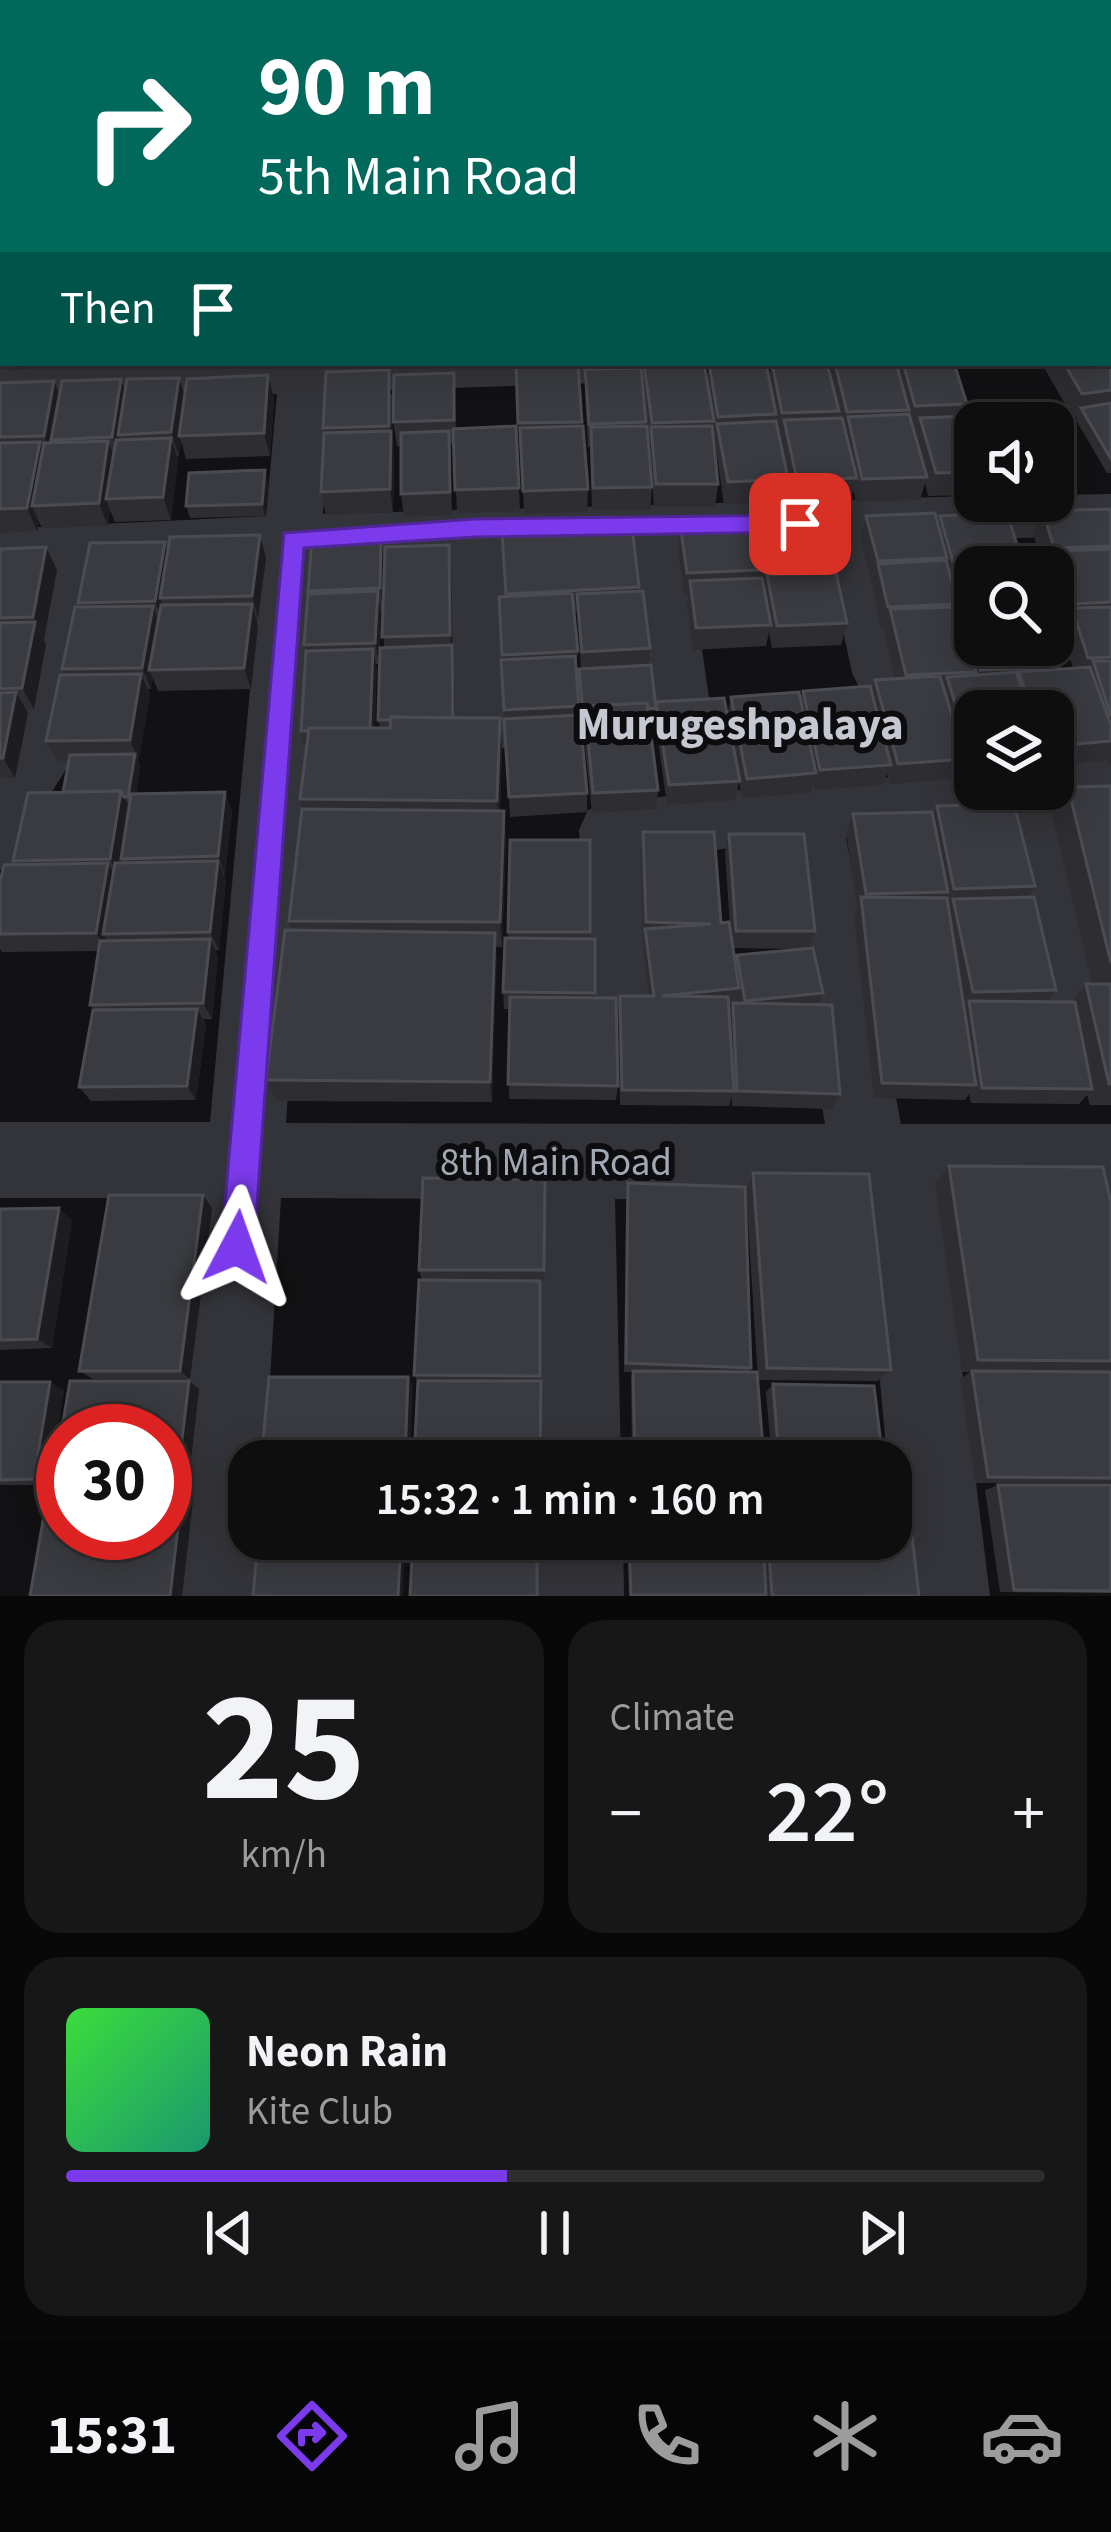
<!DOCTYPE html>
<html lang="en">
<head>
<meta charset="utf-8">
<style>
  body { margin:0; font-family:"Source Sans 3",sans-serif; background:#171718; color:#f1f3f6; height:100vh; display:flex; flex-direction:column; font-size:45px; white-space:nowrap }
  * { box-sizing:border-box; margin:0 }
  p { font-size:39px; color:#9b9c9e }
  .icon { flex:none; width:66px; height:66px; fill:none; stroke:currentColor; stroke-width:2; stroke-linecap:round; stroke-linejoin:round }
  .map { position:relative; height:1596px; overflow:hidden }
  .drawer { display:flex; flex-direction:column; gap:24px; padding:24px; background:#080808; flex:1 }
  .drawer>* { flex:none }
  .banner { position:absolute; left:0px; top:0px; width:1113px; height:366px; box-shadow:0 6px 30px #0003,0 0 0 3px #2e2e2f; background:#00695c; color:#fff; overflow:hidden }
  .fabs { position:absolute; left:954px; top:402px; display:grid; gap:24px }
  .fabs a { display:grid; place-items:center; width:120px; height:120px; border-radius:24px; background:#0e0e0f; box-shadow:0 6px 30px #0003,0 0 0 3px #2e2e2f; font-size:60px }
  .speed { position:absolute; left:36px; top:1404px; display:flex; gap:24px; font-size:60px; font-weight:700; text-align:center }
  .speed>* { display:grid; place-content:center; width:156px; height:156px; border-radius:50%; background:#0e0e0f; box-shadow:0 6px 30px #0003,0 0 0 3px #2e2e2f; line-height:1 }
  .speed .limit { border:18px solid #d22; background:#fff; color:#111 }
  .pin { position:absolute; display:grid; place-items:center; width:102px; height:102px; color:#fff; margin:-51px; border-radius:24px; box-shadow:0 6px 18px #0006 }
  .me { position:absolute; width:132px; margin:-66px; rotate:4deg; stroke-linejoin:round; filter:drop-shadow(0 0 9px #0008) }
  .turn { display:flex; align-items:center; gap:42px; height:252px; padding:0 60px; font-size:54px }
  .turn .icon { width:156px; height:156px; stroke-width:2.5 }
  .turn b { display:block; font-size:84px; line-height:102px }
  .then { display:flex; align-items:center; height:114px; padding:0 60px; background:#0003; gap:24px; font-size:45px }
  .big { font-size:90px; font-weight:600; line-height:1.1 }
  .drawer .tile { flex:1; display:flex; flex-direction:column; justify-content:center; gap:18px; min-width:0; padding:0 42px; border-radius:36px; background:#171718 }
  .drawer .dial { align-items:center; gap:0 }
  .dial b { font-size:156px; line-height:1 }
  .song { display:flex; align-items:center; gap:36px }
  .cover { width:144px; height:144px; border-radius:18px; background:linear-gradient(135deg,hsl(120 70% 55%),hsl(160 70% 35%)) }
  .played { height:12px; border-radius:6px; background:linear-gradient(90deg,#7c3aed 45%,#2e2e2f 45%) }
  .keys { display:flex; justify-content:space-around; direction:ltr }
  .heat { display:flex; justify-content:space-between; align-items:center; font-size:66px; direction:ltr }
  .drawer .tiles { flex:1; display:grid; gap:24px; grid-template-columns:1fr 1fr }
  .tile:last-child { grid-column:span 2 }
  .trip { position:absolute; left:228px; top:1440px; width:684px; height:120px; border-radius:36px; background:#0e0e0f; box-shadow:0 6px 30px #0003,0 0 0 3px #2e2e2f; font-weight:600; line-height:120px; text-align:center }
  .menu { display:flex; height:192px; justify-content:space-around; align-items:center; background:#060606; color:#9b9c9e }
  .menu .icon { width:84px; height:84px }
  .menu .current { color:#7c3aed }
  .menu b { font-size:54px; color:#f1f3f6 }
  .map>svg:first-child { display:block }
</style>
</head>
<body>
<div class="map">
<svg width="1111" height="1596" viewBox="0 0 1111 1596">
  <rect width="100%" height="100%" fill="#121214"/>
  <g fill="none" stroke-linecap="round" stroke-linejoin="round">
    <path fill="#333439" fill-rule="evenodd" d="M652,0h178l-180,3z
      M1044,0h42v3h-42z
      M1110,136h1v30h-1z
      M106,363h579l-8,13 -19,5 -327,11 -8,122 652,-18v5h78v-6l58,-1v42l-229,5 32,132 -9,18 -22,7 -22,-7 -9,-18 -28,-131 -137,3 23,160 -10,18 -22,8 -22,-8 -10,-18 -17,-159 -124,3 11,179 -9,19 -23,7 -23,-7 -9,-19 -5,-177 -126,6 -35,566 539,1 -46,-280 -131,12 13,134 -11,23 -25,10 -25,-10 -11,-23 -10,-160 9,-20 24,-9 363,-31v19h78v-26l58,-5v56l-55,5 51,167 -11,23 -25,10 -25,-10 -11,-23 -44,-161 -145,13 55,286h210v76h-170l49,396h-90l-37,-397h-248l6,262h-86l2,-262 -256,-1 -16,263h-16v78h11l-3,57h-90l36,-398h-203v-76h210l52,-562 -163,8 1,33 -33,167 -25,39 -18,55 -24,8v-108l40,-161v-30l-40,2v-44l266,-13 11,-122 -277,10v-38z
      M535,1539h88l1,57h-90z"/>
  </g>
  <path fill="#2e2e32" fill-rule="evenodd" d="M0,0l3,3v118l-3,1z
    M65,0h241l1,3h-243z
    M0,243h3v120h68l-1,5 -61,2 -2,-6 -2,5h-5z
    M1111,351v122h-4l-31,-53 1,-3 -4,1 -30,-52 -7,1 -2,-4h76z
    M71,363h65v2l-63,2z
    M704,363l3,17 2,-17h57l3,15 2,-15h56l3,11 3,-11h63l1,5 2,-5h55l13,41 -4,12h3l9,30v49l-47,1 -3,-13 -5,17 -64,2 -3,-12 -2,11 -59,2 -4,-21 -4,20 -60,3 -11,-77 5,56 -3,23h-61l-4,-65 -7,-53 1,-24z
    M578,366l10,123 -1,23 -63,2 -3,-68h-2l-3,-79z
    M585,369l61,53 6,65 -2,23h-58l-2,-63h-2l-3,-54z
    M454,373l2,56 63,59 1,23 -63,2 -3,-70 -4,1 2,71 -48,2 -3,-23v-48h-4l-4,-24z
    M268,375l6,24 -4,57 -84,3 -5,-18 -2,15h-2l1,5 -7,59 -56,2 -5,-12 -2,16 -66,2 -3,-6 -2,9 -37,2v-150l54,-2 6,14 61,-16 4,11 54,-12 5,19z
    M392,394v40l2,20 -1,58 -67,3 -5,-23 2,-64z
    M268,482l-3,34 -75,2 -4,-12z
    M1111,509v255h-3l-2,-6 -2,3 -51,4v-54h-78v64l-14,1 -1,-5 -4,8 -66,5 -3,-10 -4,11 -68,5 -2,-7 -3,10 -68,5 -3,-16 -4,18 -68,5 -12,-86h-6l9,71 -2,19 -64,4 -14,-133 1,-11h2l-4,-57h-3l4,39 -2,21 3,43 8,78v19l-77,5 -9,-157h2l-4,-63h7l-4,-65 137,55 11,61 -1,17 7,42 71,9 4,-19 69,3 3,-9 69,1 3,-12 20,-1 -11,-50h-3l-9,-46 -12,-44 6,-23 72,6 2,-6 35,51v78l84,22 -1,3 15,-2 -12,-38 2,-5 -2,1 -8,-26v-33h-10l-10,-34 10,-22z
    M680,524l151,43 -2,6 18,50 -6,22 -69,3 -3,-16 -3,14 -73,4 -6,-46 1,-9h-4l-6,-49z
    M312,539l72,20 67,8 4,151 47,29 -2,64 6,27 -4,109h-6l-4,155 -215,-1 -11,-21 26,-149 -3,-10 14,-112 -3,-10 6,-48 -5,-20 5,-79 -2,-7zM381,610h2l1,37 -6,73 2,8h-5l1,-64h3z
    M165,542l3,7 98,9 -8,60h-2l2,8 -7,63 -93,2 -5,-13 -2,11h-3l2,6 -12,65 2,5 -4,29 89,-2 7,20 -7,63h-1l2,5 -7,70h-4l3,7 -6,62h-9l3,6 -10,75 -105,1 -12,-14 15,-77 -4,-5 9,-54 -97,1 -2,-3v-67l16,-17 -3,-4 49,-69 7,-31h-11l-12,-20 19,-66 -3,-6 18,-62 -2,-4z
    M0,549l57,21 -14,69 3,5 -12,65 -8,1 2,3 -13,65h-15z
    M1111,786v319h-21l-3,-10 -8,9 -108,-1 -2,-9 -4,6 -91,-2 -20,-183 3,-10 -11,-72 7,-19 80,1 4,-9 98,80 -6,11 27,93 -8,12h24l14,-18h6l-40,-170 16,-27z
    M643,832l78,91 10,16 -6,-86 4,-19 86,97 -6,17 14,45 -3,9 -22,2 42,90 -8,15 -100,-3v-10l-3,10 -109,-1 -2,-93 2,-16h29l-6,-49 -2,-96zM733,948l70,1 -66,6 -2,8z
    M590,840v99l5,59 23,88 -2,14 -107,-1 1,-90h-6l-1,-17 5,-60z
    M949,1166l162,38v279h-136l-15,-104 10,-7h-8l-27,-188z
    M753,1173l138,197 -13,11 -120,-1 -12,-189z
    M545,1179l-1,102h-4l1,180 -123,-79 -4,-7 8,-95 -3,-10z
    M628,1183l123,185 -2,4 15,89h-132l-1,-82 2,-7h-9l2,-176z
    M203,1195l9,13 -22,171h-97l-14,-8z
    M0,1209l72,11 -20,128 -52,2z
    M70,1381h119l10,8 -13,98 8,4 -12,105h-152l19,-110h14v47h102v-102h-102v54l-10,-4z
    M0,1382l64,8 -15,95h-49z
    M773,1384l110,77h-111l-6,-69z
    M998,1485h113v108l-111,-1 -15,-102z
    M627,1539h264l28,57h-290z"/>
  <path fill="#1d1d20" d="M389,370l5,84 -1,58 -3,-23z
    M268,375l6,24 -4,57 -6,-23z
    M179,378l7,23 -7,35 2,5 -2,15 -8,-24z
    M121,379l8,24 -11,32 4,12 -2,14 -8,-24z
    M54,381l10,24 -13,35 4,9 -1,10 -10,-23z
    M171,438l7,23 -7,59 -8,-23z
    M108,441l9,23 -11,35 4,11 -2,16 -9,-23z
    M40,442l10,23 -18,41 7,16 -2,9 -10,-23z
    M265,470l3,12 -3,34 -3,-12z
    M260,535l6,23 -8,60 -6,-22z
    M381,537l3,22 -1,51 -3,-22z
    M165,542l8,22 -13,34 5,14 -2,11 -8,-22z
    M449,545l2,22 1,89 -2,-21z
    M46,547l11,23 -13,69 -11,-22z
    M378,591l3,22 -2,51 -4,-21z
    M252,604l6,22 -7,63 -7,-21z
    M153,606l8,22 -12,42 4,8 -2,11 -9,-21z
    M35,622l11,22 -12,65 -12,-21z
    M452,645l2,22 1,72 -2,-21z
    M373,649l4,21 -3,80 -4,-21z
    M141,674l9,21 -11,65 -9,-20z
    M16,692l12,21 -13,65 -12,-20z
    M500,718l2,29 -3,81 -2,-27z
    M135,754l5,11 -6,42 -6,-10z
    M121,791l10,20 -10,48 2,3 -3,16 -10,-19z
    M225,792l7,20 -7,63 -7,-19z
    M504,811l2,27 -4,109 -2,-25z
    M218,861l8,19 -7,70 -9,-18z
    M108,863l10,19 -15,52 5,9 -1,7 -11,-17z
    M495,933l2,24 -5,145 -2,-20z
    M210,939l8,18 -6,62 -9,-16z
    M197,1009l9,16 -10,75 -9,-14z
    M203,1195l9,13 -22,171 -10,-8z
    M59,1208l13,12 -20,128 -15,-9z
    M408,1377l5,8 -3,76h-5z
    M189,1381l10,8 -11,98 -11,-6z
    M50,1382l14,8 -15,95 -15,-6z
    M183,1485l11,6 -12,105h-12z
    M401,1539h4l-2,57h-5z"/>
  <path fill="#3a3b40" stroke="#4b4c52" stroke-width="3" d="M0,0h34l-1,3h-30v29h-3z
    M65,0h104v3h-105z
    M201,0h100v3h-100z
    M343,0h52v3h-52z
    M400,0h46v3h-46z
    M502,0h45v3h-45z
    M552,0h42l1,3h-43z
    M599,0h46v3h-46z
    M696,0h47v3h-46z
    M749,0h84l1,3h-85z
    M833,0h32l1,3h-32z
    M0,36h3v27h-3z
    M0,66h3v31h-3z
    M0,122h3v52l-3,11z
    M3,184v27h-3v-15z
    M0,243h3v49h-3z
    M0,295h3v16l-3,13z
    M1110,349l1,41 -29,4 -18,-31h46z
    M704,363l10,58 -62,2 -8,-58z
    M709,363h57l10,51 -58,3z
    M772,363h55l12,48 -57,2z
    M835,363h61l13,47 -62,2z
    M903,363h51l13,41 -52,2z
    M578,366l4,56 -64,1 -2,-56z
    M641,368l5,54 -57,2 -4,-55z
    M389,370v56l-66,2 3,-56z
    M454,373v47l-61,2 1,-47z
    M268,375l-4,58 -85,3 8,-57z
    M179,378l-8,54 -53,3 9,-56z
    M121,379l-9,58 -61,3 11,-59z
    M54,381l-10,55 -44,1v-54z
    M1111,403v56l-30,-51z
    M909,414l18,63 -65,2 -14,-62z
    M966,416l9,30v26l-39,1 -16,-55z
    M842,418l15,60 -60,2 -13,-60z
    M776,421l12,58 -60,3 -11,-58z
    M516,426l3,62 -64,2 -2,-61z
    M583,426l5,63 -65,2 -3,-63z
    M647,426l5,61 -59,1 -2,-61z
    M712,426l6,58h-62l-5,-57z
    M391,431l-1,58 -69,3 3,-59z
    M449,431l1,61 -49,2v-61z
    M171,438l-8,59 -57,2 10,-59z
    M108,441l-9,62 -67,3 12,-63z
    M40,442l-13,66 -27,1v-66z
    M265,470l-3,34 -76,2 3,-33z
    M1111,509v37l-57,2 -11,-37z
    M935,513l12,45 -69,3 -12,-45z
    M1007,513l17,54h-49v35h-11l-24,-86z
    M820,518l11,49 -144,6 -7,-49z
    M632,526l7,61 -133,7 -4,-62z
    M260,535l-8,61 -92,2 10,-61z
    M381,537l-1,51 -72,3 4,-52z
    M165,542l-10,59 -77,2 12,-60z
    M449,545l1,90 -68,2 3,-90z
    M46,547l-13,70 -33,1v-69z
    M1111,549v53l-39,2 -17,-53z
    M946,560l12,44 -70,3 -10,-43z
    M836,573l11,50 -70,3 -10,-51z
    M762,578l9,47 -75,3 -6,-47z
    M378,591l-3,52 -71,2 4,-51z
    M643,591l7,57 -68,4 -5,-58z
    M572,593l6,58 -76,4 -3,-58z
    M252,604l-8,64 -95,2 12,-65z
    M153,606l-11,62 -80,1 13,-62z
    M963,606h12v39h77l7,22 -79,3z
    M958,607l18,65 -70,3 -16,-66z
    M1111,607v50l-23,1 -16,-50z
    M35,622l-13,66 -22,1v-66z
    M452,645l1,73 -62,-1v3h-13l2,-72z
    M373,649l-3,79h-61l-1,3h-7l5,-80z
    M575,656l4,50 -75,4 -3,-50z
    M1093,661h18v55z
    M651,665l5,43 -8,1 -1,-6 -62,3v6h-2l-4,-43z
    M1090,667l21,58v16l-58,5v-35h-21l-13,-39z
    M1016,672l13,39h-54v44l-4,1 -24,-79z
    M141,674l-11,66 -84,1 14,-66z
    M940,676l25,83 -67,5 -23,-84z
    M870,686l21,79 -71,5 -17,-79z
    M16,692l-13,66h-3v-65z
    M799,692l17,81 -69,6 -16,-82z
    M724,698l16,83 -71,4 -13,-83z
    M647,703l11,87 -65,3 -8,-87z
    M580,715l7,78 -78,4 -5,-78z
    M391,717l109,1 -3,83 -197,-2 9,-71h81z
    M135,754l-7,43h-4l-3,-6 -58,1 7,-37z
    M1111,786v177l-43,-176z
    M121,791l-11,68 -97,2 15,-68z
    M225,792l-7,64 -97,3 10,-65z
    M1014,804l21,82 -81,3 -17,-83z
    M302,809l202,2 -4,111 -211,-1z
    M932,812l16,80 -82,2 -13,-80z
    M643,832h71l7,91 8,-1 10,66 -77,8 66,1 6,94 -112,-1 -2,-94h34l-9,-67 66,-5 -65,-2z
    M729,834h75l11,97h-79z
    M510,840h80v92h-82z
    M218,861l-8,71 -107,2 12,-71z
    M108,863l-12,70 -96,1v-52l4,-17z
    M861,897l86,1 29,187 -94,-2z
    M1034,897l22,93 -83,2 -20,-93z
    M285,930l210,3 -5,149 -224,-2z
    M505,938l90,1v54l-92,-1z
    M210,939l-7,64 -113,2 10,-64z
    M813,948l10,45 -78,8 -8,-46z
    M1086,984h25v100h-2z
    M510,997l106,1 2,88 -110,-2z
    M969,1001l106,1 17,87 -110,-1z
    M733,1003l99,2 8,89 -103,-3z
    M197,1009l-10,77 -108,1 14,-77z
    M949,1166l154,1 8,37v157l-133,-1z
    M753,1173l116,1 22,196 -124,-2z
    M423,1178l122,1 -1,91h-125z
    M628,1183l117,4 6,181 -125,-5z
    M109,1195h94l-23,176h-101z
    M59,1208l-22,131 -37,1v-131z
    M419,1280l121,1v95l-126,-1z
    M633,1371l124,1 7,89h-129z
    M972,1371l139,1v106l-123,-1z
    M269,1377h139l-3,84h-144z
    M70,1381h119l-12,100h-12v-50h-102v50h-10z
    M418,1381h123l-1,80h-126z
    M0,1382h50l-16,97 -34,1z
    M773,1384l101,2 9,75h-104z
    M165,1485h18l-13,111h-140l19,-110h14v47h102z
    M998,1485h113v106l-97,-1z
    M891,1492h16l12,104h-147l-4,-57h123z
    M258,1539h143l-3,57h-145z
    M413,1539h124v57h-127z
    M629,1539h134l3,56h-135z"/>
  <path fill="#7c3aed" stroke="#51269a" stroke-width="3" d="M800,515l12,9 -12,8 -325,5 -171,11 -50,699 -5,12 -12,5 -11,-5 -5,-12 63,-714 191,-14z"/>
  <g text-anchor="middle" stroke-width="12" stroke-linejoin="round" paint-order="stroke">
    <g font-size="39" fill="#a3a8b5" stroke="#0d0d0f">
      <text x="556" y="1175">8th Main Road</text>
    </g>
    <g font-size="45" font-weight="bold" fill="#c5c7d1" stroke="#0d0d0f">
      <text x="740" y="739">Murugeshpalaya</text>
    </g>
  </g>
</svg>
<div class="fabs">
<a><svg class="icon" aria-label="sound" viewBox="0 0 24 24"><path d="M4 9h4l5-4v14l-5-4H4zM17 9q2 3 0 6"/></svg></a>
<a><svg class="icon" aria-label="search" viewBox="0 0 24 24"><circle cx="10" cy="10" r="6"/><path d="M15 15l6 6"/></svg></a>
<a><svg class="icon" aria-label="layers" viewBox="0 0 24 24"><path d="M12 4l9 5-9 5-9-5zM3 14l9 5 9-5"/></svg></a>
</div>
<div class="speed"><div class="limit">30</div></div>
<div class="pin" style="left:800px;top:524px;background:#d93025"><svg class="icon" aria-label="arrive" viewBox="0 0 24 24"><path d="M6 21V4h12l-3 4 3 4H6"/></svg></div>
<svg class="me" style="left:237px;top:1247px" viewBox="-20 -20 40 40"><path d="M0-17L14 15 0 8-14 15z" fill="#7c3aed" stroke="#fff" stroke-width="4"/></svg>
<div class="trip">15:32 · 1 min · 160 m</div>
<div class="banner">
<div class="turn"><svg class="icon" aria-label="right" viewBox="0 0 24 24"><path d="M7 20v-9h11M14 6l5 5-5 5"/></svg><div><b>90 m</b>5th Main Road</div></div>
<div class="then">Then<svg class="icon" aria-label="arrive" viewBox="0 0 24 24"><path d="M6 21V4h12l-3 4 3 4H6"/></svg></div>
</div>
</div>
<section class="drawer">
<div class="tiles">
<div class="tile dial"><b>25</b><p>km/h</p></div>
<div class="tile"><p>Climate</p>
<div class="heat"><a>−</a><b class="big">22°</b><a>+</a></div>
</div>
<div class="tile">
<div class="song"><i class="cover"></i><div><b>Neon Rain</b><p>Kite Club</p></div></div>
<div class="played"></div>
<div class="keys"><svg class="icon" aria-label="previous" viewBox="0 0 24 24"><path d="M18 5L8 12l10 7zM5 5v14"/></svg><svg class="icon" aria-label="pause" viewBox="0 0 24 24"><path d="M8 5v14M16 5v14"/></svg><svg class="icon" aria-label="next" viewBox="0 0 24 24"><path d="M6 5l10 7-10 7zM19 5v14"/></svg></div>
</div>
</div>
</section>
<nav class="menu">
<b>15:31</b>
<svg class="icon current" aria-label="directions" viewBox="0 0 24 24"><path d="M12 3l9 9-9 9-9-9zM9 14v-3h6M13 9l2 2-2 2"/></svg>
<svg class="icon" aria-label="music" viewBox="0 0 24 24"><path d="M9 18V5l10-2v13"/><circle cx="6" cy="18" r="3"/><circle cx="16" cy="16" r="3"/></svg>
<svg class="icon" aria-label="phone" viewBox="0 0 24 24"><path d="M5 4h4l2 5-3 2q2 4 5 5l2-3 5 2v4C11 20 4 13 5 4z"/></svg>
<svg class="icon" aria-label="climate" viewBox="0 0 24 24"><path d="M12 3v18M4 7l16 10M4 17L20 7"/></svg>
<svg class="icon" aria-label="car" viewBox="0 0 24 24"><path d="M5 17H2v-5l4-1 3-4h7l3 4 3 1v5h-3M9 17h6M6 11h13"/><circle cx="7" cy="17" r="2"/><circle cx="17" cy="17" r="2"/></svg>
</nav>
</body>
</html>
